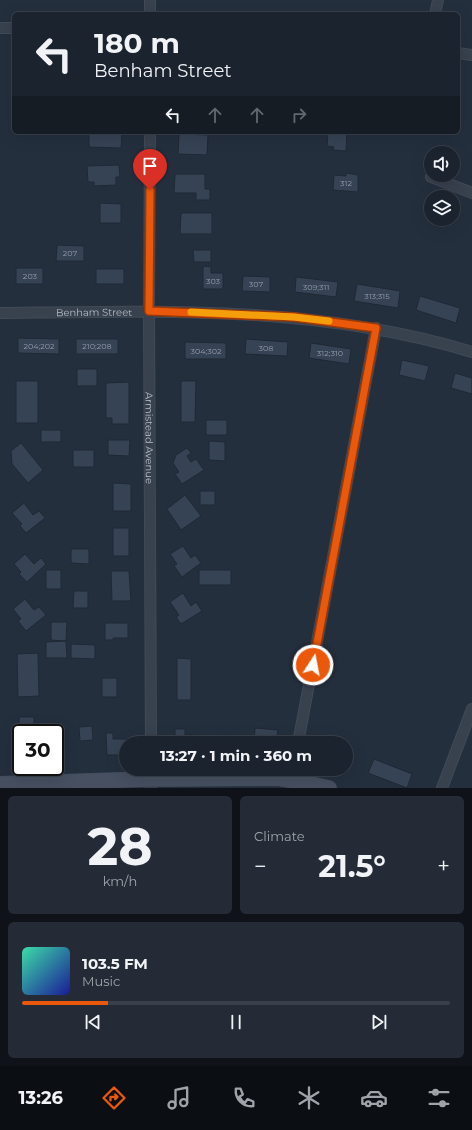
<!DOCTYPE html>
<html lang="en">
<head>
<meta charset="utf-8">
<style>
  body { margin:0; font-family:Montserrat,sans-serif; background:#242b36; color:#f1f3f6; height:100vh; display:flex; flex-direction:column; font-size:15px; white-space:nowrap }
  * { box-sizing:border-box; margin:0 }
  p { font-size:13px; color:#a0a4aa }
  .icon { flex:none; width:22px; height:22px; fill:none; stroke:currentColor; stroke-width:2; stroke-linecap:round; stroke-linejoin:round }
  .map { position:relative; height:788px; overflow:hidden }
  .sheet { display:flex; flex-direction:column; gap:8px; padding:8px; background:#0f1319; flex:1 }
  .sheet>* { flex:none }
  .top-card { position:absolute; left:12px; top:12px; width:448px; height:122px; border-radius:6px; box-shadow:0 4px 16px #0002,0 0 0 1px #39404a; background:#1b232e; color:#f1f3f6; overflow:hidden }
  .controls { position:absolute; left:424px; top:146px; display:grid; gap:8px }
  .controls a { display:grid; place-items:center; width:36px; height:36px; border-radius:50%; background:#1b232e; box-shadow:0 4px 16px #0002,0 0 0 1px #39404a; font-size:20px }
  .speed { position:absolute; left:12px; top:724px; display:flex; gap:8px; font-size:20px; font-weight:700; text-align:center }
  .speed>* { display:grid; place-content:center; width:52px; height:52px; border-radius:50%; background:#1b232e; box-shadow:0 4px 16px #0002,0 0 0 1px #39404a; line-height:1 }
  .speed .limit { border:2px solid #111; border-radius:6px; background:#fff; color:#111 }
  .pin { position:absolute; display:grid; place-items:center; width:34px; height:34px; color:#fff; margin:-41px -17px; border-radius:50% 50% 50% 0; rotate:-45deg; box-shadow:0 0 4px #0007 }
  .pin .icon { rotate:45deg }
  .me { position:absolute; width:44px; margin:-22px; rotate:11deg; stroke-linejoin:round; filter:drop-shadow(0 0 3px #0008) }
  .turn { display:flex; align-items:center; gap:14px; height:84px; padding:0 16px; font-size:18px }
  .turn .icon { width:52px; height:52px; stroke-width:2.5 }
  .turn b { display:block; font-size:28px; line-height:34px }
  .lanes { display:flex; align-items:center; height:38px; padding:0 16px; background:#0003; justify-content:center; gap:20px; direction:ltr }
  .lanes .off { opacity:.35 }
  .big { font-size:30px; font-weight:700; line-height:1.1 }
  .sheet .tile { flex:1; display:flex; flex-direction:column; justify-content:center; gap:6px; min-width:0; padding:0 14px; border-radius:6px; background:#242b36 }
  .sheet .dial { align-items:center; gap:0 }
  .dial b { font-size:52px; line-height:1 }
  .song { display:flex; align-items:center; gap:12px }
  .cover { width:48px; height:48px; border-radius:6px; background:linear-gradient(135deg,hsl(160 70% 55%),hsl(240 70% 35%)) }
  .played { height:4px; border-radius:2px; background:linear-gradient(90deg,#ea580c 20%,#39404a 20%) }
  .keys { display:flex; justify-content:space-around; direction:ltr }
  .heat { display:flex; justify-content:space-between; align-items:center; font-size:22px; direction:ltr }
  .sheet .tiles { flex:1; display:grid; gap:8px; grid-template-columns:1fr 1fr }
  .tile:last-child { grid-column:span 2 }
  .trip { position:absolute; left:119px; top:736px; width:234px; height:40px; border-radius:20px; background:#1b232e; box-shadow:0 4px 16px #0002,0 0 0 1px #39404a; font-weight:700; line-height:40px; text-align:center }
  .menu { display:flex; height:64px; justify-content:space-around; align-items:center; background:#0b0e12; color:#a0a4aa }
  .menu .icon { width:28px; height:28px }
  .menu .active { color:#ea580c }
  .menu b { font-size:18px; color:#f1f3f6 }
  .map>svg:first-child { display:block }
</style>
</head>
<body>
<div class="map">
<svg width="472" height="788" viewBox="0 0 472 788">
  <rect width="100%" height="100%" fill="#242f3e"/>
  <path fill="#364354" stroke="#1f2835" d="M89,132h33l-1,16 -32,-1z
    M328,132h19l-1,19 -13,-1 1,-3 -7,-1z
    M179,134l29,1 -1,20 -29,-1z
    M119,165l1,12h-4v8l-22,1v-4h-6l-1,-16z
    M346,173l12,2v17l-25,-2 1,-15 12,1z
    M175,174h30v15h5v11h-14v-7h-22z
    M100,203l21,1v19h-21z
    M181,213h31v21h-32z
    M57,245l27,1v15h-28z
    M193,250h18v12h-17z
    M203,266l8,1v6h12v16h-20z
    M16,268h27v16h-27z
    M96,269h28v15h-28z
    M243,276l27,1v15l-28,-1z
    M296,277l42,5 -2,15 -41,-5z
    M357,284l43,7 -2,17 -44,-7z
    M420,296l40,12 -4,15 -40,-13z
    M18,338l41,1v15l-41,-1z
    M76,339h42v15h-42z
    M246,339l42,3 -1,14 -42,-2z
    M185,342l41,1v16h-41z
    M311,343l40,6 -2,15 -40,-6z
    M402,360l27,6 -4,15 -26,-6z
    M77,369h20v17h-20z
    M455,373l17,5v16l-21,-6z
    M16,381h22v42h-22z
    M181,381h15l-1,41h-14z
    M129,382v42h-17v-6h-6v-35z
    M206,420h21v15h-21z
    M41,430h20v12h-20z
    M108,440h22l-1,16 -21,-1z
    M209,441l16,1v19l-16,-1z
    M21,443l22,27 -15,13 -16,-19 -1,-13z
    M187,448l4,5 -4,3 4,6 5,-3 8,11 -22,14 -7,-10 4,-2 -6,-9 3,-8z
    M73,450h21v17h-21z
    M113,483l18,1v27h-18z
    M200,491h15v14h-15z
    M185,495l16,21 -20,14 -14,-21z
    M24,503l9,12 6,-4 6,7 -19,15 -6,-7 2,-2 -10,-11z
    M113,528h16v28h-16z
    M183,546l8,12 4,-3 6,8 -19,14 -8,-11 3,-2 -7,-10z
    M71,549h18v15l-18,-1z
    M25,554l9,10 7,-6 5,6 -19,18 -8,-8 2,-2 -7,-8z
    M46,570h15v19h-15z
    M199,570h32v15h-32z
    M111,571h18l2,30h-19z
    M74,591h14v17h-15z
    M183,593l8,13 5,-4 6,9 -21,13 -5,-7 3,-2 -9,-13z
    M25,599l9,11 5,-3 7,8 -20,16 -8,-10 3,-2 -8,-10z
    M51,622h16l-1,19 -15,-1z
    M105,623h23v15h-15v2h-8z
    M66,641l1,17h-21v-16z
    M71,644l24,1v14l-24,-1z
    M38,653l1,43 -21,1 -1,-43z
    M177,658l14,1v41h-14z
    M102,678h15v19h-15z
    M19,717h15v16h-13v28z
    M92,726l1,14 -13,1 -1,-14z
    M255,728l23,2 -2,13h-22z
    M175,729h10v6l12,-1 1,9h-23z
    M51,730h14v17h-10v-14h-4z
    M106,733h7v6h14l-1,16h-19z
    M219,735h15v8h-15z
    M324,737l7,2 -1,4h-8z
    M374,759l38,15 -5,14 -39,-15z"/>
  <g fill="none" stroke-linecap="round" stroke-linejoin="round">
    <defs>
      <g id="street">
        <path d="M150,14v-14"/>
        <path d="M435,14l3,-14"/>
        <path d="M0,28h14"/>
        <path d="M458,53l14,2"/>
        <path id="s1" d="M150,132l-1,179 2,432"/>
        <path d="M431,177l41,16"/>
        <path id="s2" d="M0,313c160,-2 317,-8 472,39"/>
        <path d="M298,743l78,-415"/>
        <path d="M151,769v19"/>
        <path d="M293,769l1,18"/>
        <path d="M442,788l30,-79"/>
      </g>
      <path id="secondary" d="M0,784l151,-5 127,-1 28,5 23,5"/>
    </defs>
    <use href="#street" stroke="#414a57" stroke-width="12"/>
    <use href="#secondary" stroke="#414a57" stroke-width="16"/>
    <use href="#street" stroke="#38414e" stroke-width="10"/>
    <use href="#secondary" stroke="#465061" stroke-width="15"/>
  </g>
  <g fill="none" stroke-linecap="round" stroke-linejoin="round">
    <defs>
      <path id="route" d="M150,190l-1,121 145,6 82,11 -63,337"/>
    </defs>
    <use href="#route" stroke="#983908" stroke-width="10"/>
    <use href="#route" stroke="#ea580c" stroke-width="7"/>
    <path stroke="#f59e0b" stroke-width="7" d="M191,312l103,5 35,4"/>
  </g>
  <g text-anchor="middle" stroke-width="4" stroke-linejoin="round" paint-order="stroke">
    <g font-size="8" fill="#929caa">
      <text x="346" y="186">312</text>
      <text x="70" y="256">207</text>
      <text x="30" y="279">203</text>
      <text x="213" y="284">303</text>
      <text x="256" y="287">307</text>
      <text x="316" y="290">309;311</text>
      <text x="377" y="299">313;315</text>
      <text x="39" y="349">204;202</text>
      <text x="97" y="349">210;208</text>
      <text x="266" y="351">308</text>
      <text x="206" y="354">304;302</text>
      <text x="330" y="356">312;310</text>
    </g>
    <g font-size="10" fill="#b4bcc9" stroke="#1d2633">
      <text dy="4" stroke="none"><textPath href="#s2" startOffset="94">Benham Street</textPath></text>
      <text dy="4" stroke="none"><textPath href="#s1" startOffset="306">Armistead Avenue</textPath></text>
    </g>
  </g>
</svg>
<div class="controls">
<a><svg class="icon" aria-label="sound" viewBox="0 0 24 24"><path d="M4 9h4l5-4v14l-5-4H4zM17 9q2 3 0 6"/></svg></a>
<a><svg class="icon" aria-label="layers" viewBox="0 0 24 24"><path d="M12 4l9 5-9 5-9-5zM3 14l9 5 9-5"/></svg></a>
</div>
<div class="speed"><div class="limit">30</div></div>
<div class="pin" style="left:150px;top:190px;background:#d93025"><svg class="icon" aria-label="arrive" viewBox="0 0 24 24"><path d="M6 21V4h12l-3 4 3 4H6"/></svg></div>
<svg class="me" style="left:313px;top:665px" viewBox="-20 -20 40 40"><circle r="17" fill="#ea580c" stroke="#fff" stroke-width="3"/><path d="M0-11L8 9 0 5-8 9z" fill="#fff"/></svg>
<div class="trip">13:27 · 1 min · 360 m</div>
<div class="top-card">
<div class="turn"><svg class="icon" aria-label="left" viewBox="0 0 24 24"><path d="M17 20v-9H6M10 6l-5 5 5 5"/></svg><div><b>180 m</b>Benham Street</div></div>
<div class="lanes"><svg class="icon" aria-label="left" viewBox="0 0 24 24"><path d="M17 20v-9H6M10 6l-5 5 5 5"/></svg><svg class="icon off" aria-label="ahead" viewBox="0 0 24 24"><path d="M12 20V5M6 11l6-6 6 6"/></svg><svg class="icon off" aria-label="ahead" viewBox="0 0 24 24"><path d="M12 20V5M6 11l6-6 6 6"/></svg><svg class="icon off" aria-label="right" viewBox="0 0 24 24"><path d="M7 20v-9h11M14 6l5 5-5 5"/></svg></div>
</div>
</div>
<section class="sheet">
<div class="tiles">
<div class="tile dial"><b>28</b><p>km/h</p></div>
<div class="tile"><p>Climate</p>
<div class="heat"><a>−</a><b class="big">21.5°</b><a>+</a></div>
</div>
<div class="tile">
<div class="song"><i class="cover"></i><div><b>103.5 FM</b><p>Music</p></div></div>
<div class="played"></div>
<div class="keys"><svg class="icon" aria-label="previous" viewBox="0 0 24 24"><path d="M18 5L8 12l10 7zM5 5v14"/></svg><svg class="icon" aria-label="pause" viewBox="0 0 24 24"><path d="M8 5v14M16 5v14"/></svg><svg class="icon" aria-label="next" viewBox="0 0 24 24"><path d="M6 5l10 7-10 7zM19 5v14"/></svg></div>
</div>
</div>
</section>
<nav class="menu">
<b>13:26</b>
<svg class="icon active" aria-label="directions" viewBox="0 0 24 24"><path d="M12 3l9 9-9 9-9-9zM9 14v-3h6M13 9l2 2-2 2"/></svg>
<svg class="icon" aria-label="music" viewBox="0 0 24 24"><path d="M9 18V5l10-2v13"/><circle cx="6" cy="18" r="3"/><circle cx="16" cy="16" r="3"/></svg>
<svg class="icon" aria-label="phone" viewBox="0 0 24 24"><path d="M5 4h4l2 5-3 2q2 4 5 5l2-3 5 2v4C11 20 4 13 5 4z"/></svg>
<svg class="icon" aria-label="climate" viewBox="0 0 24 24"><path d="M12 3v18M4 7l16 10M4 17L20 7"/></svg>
<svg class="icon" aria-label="car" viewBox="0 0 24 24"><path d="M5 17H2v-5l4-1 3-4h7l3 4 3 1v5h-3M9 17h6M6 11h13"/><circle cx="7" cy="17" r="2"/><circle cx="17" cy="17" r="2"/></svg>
<svg class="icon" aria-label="filters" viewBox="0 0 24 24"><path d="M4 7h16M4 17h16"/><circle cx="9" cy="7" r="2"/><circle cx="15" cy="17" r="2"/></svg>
</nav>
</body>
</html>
